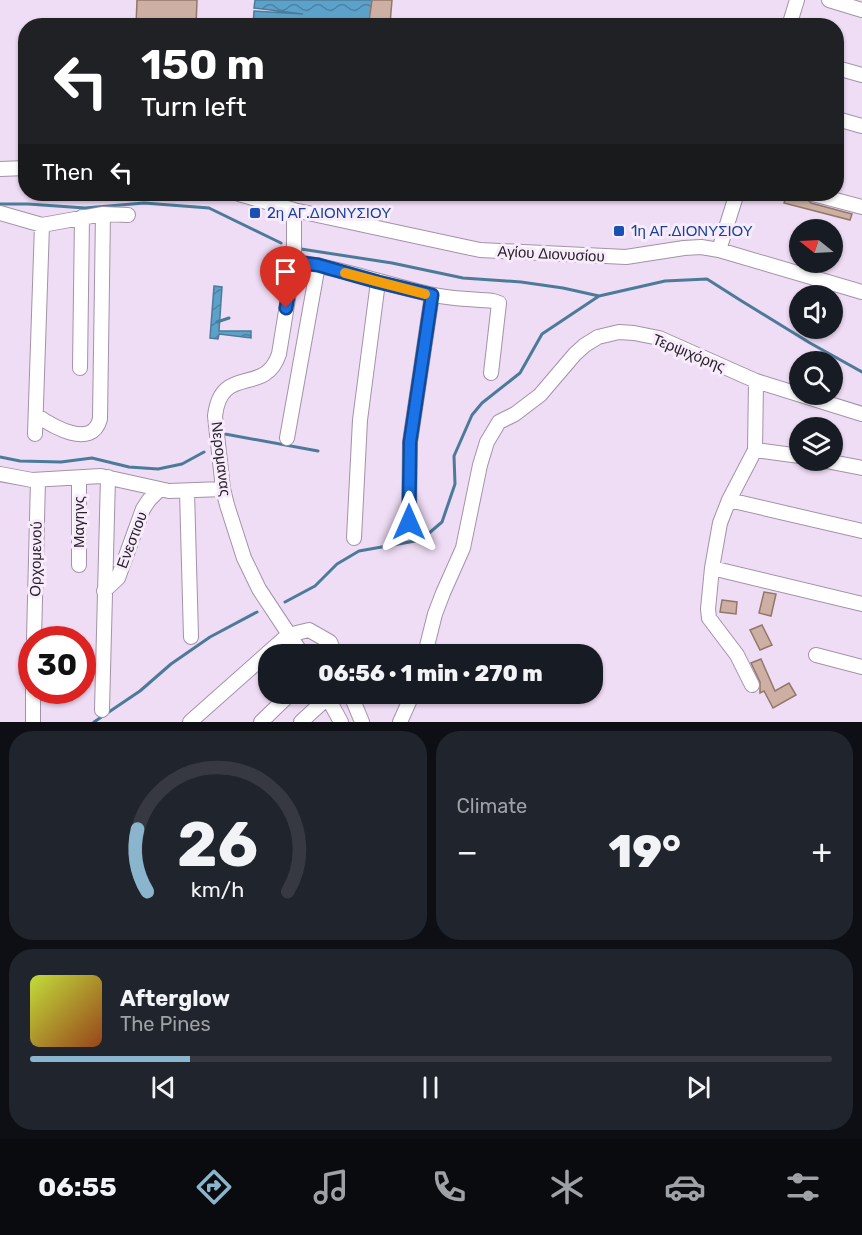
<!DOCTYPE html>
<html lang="en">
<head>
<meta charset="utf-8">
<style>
  body { margin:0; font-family:Rubik,sans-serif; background:#20242c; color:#f1f3f6; height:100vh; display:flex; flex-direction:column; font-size:22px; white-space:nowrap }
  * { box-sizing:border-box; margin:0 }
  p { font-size:20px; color:#9ea1a6 }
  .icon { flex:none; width:33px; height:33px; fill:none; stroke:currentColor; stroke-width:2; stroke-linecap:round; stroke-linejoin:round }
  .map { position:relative; height:722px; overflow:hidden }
  .drawer { display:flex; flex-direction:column; gap:9px; padding:9px; background:#0d0f14; flex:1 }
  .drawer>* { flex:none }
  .top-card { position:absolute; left:18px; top:18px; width:826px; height:183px; border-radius:24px; box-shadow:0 2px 4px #0004; background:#202124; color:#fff; overflow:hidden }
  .needle { width:39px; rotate:288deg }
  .tools { position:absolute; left:789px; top:219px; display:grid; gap:12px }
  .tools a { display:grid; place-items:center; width:54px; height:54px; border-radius:50%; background:#171b24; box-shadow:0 2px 4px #0004; font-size:30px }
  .speed { position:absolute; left:18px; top:626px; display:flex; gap:12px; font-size:30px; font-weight:700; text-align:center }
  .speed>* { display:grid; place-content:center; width:78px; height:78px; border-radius:50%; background:#171b24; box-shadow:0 2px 4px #0004; line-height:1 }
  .speed .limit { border:9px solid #d22; background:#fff; color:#111 }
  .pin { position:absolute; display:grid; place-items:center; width:51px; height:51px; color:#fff; margin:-62px -26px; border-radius:50% 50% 50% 0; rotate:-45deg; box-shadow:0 0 6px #0007 }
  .pin .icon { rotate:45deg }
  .me { position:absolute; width:66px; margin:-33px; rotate:0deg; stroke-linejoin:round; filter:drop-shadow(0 0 4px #0008) }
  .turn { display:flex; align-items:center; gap:21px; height:126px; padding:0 24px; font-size:27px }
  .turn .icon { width:78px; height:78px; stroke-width:2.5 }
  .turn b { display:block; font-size:42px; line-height:51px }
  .then { display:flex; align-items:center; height:57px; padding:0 24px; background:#0003; gap:12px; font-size:22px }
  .big { font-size:45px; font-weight:800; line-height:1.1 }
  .drawer .tile { flex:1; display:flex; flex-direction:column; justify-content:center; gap:9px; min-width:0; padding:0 21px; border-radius:24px; background:#20242c }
  .drawer .dial { align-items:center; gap:0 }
  .dial svg { height:156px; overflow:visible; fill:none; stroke:#363941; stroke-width:7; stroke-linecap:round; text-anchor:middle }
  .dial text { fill:#f1f3f6; stroke:none }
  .song { display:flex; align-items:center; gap:18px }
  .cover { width:72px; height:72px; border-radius:9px; background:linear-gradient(135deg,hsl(70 70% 55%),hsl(20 70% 35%)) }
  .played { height:6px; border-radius:3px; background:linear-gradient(90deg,#8bb5cc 20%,#363941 20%) }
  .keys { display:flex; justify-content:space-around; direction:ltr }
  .heat { display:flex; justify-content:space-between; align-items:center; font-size:33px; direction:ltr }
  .drawer .tiles { flex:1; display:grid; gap:9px; grid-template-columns:1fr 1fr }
  .tile:last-child { grid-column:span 2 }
  .trip { position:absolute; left:258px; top:644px; width:345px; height:60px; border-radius:24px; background:#171b24; box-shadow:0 2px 4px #0004; font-weight:800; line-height:60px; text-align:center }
  .menu { display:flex; height:96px; justify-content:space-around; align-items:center; background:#090b0e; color:#9ea1a6 }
  .menu .icon { width:42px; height:42px }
  .menu .active { color:#8bb5cc }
  .menu b { font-size:27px; color:#f1f3f6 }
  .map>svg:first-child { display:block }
</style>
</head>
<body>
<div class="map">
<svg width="862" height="722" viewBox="0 0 862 722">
  <defs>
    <pattern id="water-waves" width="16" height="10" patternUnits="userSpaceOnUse" patternTransform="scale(1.5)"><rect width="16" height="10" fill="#5ca1c9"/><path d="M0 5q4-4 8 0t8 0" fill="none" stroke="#4c83a3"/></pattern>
  </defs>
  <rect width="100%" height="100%" fill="#efdcf5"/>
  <path fill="url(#water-waves)" stroke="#4c7b99" stroke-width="1.5" d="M255,0h123l-9,20 1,2 15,2v1l-132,1 1,-15 49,3 -49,-6z
    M214,286l8,1 -3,44h32v7l-32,-4 -1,5 -8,-1z"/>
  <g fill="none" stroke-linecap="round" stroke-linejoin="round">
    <path stroke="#4c7b99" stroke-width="3" d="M0,204h28l57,4 59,-5 65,5 72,35
      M301,249l91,14 71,15 58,4 42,6 36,8 66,-15 42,-2 33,21 70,43 52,29
      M217,322l12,-4
      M225,434l93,17
      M0,457l20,4 41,1 31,-4 37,9 29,2 24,-5 22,-12
      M285,602l30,-16 22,-22 22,-13 62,-11 21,-18 13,-38 -1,-28 18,-41 10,-12 38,-30 22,-39 57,-38
      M94,722l46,-31 31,-27 39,-27 47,-25"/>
  </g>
  <path fill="#cdb0a3" stroke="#92776a" stroke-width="1.5" d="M137,0h60l-1,26h-60z
    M372,0h20l-2,24 -21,-2z
    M787,194h6l12,3 6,6 41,11 -2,6 -66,-17z
    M764,592l12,2 -5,22 -12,-3z
    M722,600l15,2 -1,12 -16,-2z
    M762,625l10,20 -12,5 -10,-20z
    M761,659l14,32 14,-8 7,12 -23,13 -9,-17 -4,2v-11l-9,-19z"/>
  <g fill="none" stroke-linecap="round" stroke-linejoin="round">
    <defs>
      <path id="minor" d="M829,0l33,10
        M789,26l8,-26
        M837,68l25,7
        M837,119l25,7
        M0,169l26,-1
        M239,194l55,16 186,40 146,7 58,-9 17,-1 18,3 143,42
        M813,194l49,13
        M294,210v52l-15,92c-14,43 -58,9 -64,62l8,73 4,16 17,53 15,31 43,65
        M0,213l42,12 61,-11 25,1
        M719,250l17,-54
        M294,262c45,5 90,22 135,32 20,5 43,5 64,7l6,2 -8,70
        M80,368l2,-151
        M36,415c16,11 56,35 64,4l3,-205
        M35,434l7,-209
        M287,438l31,-173
        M755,450l1,-69
        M821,460l41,8
        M0,474l32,6 69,-4 68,15 54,-2
        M187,491l4,146
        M729,500l133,31
        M409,522l1,-80 22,-147
        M354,538l6,-118 18,-138
        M79,565v-87
        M712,568l150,36
        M104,591l14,-13 25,-69 6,-9 11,-11
        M34,639l4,-159
        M425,654l10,-40 8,-21 20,-45 17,-83 7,-23 12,-20 16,-8 25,-19 35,-41 10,-9 13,-8 21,-5 15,1 25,5 97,43 106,33
        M816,655l46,12
        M752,685l-15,-30 -28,-37 -1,-9 4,-41 8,-45 9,-23 26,-50 45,6
        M325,693l16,29
        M350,693l12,29
        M102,710l6,-233
        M33,722v-32
        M190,722l98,-87 21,-5 21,12 5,12
        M261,722l30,-29
        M301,722l26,-24
        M400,722l13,-29"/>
    </defs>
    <use href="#minor" stroke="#a392aa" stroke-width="16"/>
    <use href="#minor" stroke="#fff" stroke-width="14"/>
  </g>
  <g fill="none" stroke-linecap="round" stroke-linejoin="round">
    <defs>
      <path id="route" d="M286,308l8,-46 24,3 60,17 54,13 -22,147 -1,80"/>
    </defs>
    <use href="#route" stroke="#114b97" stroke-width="15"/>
    <use href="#route" stroke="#1a73e8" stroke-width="10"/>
    <path stroke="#f59e0b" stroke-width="10" d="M345,273l80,21"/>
  </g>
  <g fill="#1a4fb4" stroke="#f8ecfc" stroke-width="2">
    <rect x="249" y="207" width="12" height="12" rx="3"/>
    <rect x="613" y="225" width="12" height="12" rx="3"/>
  </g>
  <g text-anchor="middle" stroke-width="6" stroke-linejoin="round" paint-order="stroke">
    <g font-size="15" fill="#164399" stroke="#f8ecfc" text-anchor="start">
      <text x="267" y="218">2η ΑΓ.ΔΙΟΝΥΣΙΟΥ</text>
      <text x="631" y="236">1η ΑΓ.ΔΙΟΝΥΣΙΟΥ</text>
    </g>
    <g font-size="15" fill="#28212a" stroke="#f8ecfc">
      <text transform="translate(551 254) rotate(3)" y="5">Αγίου Διονυσίου</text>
      <text transform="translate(689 353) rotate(22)" y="5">Τερψιχόρης</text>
      <text transform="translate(221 459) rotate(83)" y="5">Νερομανας</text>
      <text transform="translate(79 522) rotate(-90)" y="5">Μαγηνς</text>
      <text transform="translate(132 540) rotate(-69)" y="5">Ενεστιου</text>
      <text transform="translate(36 559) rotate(-89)" y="5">Ορχομενού</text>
    </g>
  </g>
</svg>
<div class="tools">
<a><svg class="needle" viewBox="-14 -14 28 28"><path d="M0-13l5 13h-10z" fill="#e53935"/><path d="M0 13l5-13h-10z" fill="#9ea1a6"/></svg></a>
<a><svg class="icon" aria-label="sound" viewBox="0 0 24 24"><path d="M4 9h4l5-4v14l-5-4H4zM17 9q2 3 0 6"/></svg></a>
<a><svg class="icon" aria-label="search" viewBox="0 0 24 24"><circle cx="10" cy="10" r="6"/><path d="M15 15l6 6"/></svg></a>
<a><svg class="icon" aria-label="layers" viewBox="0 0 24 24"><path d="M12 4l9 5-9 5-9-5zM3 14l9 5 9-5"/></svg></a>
</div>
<div class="speed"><div class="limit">30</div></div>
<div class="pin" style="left:286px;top:308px;background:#d93025"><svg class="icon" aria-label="arrive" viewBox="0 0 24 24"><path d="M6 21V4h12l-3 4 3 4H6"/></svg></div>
<svg class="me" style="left:409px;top:522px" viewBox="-20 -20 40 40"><path d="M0-17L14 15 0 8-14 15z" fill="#1a73e8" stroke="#fff" stroke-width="4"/></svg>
<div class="trip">06:56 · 1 min · 270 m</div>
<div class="top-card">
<div class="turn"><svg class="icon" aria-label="left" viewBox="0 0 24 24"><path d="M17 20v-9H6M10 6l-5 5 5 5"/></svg><div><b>150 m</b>Turn left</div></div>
<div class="then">Then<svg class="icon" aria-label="left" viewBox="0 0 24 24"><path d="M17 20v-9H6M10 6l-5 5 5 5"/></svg></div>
</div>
</div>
<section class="drawer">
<div class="tiles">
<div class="tile dial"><svg viewBox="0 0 100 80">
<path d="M14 69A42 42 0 1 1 86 69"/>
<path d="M14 69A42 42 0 0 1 9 37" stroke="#8bb5cc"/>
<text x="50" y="56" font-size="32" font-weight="700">26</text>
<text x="50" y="72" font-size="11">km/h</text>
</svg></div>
<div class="tile"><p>Climate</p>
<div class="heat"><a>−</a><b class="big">19°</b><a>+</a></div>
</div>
<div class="tile">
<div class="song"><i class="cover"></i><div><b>Afterglow</b><p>The Pines</p></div></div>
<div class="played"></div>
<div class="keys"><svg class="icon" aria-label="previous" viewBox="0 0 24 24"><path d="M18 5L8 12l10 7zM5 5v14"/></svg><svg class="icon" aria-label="pause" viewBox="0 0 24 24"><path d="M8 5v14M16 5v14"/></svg><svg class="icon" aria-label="next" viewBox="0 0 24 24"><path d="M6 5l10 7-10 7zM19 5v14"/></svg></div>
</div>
</div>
</section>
<nav class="menu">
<b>06:55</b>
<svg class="icon active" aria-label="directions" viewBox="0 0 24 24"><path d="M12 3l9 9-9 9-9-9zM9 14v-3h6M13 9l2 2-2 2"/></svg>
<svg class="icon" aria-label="music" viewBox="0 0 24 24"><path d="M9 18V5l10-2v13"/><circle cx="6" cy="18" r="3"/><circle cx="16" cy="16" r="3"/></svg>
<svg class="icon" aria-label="phone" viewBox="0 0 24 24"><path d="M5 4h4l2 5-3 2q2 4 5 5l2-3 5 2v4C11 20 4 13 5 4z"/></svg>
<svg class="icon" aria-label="climate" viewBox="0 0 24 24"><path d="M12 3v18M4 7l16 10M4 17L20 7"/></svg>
<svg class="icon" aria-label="car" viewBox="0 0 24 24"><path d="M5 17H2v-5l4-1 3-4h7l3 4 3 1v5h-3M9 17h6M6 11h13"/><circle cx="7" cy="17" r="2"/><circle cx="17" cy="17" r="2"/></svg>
<svg class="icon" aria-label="filters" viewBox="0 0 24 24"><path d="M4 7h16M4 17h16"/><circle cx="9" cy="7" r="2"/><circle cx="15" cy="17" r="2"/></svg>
</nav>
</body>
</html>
